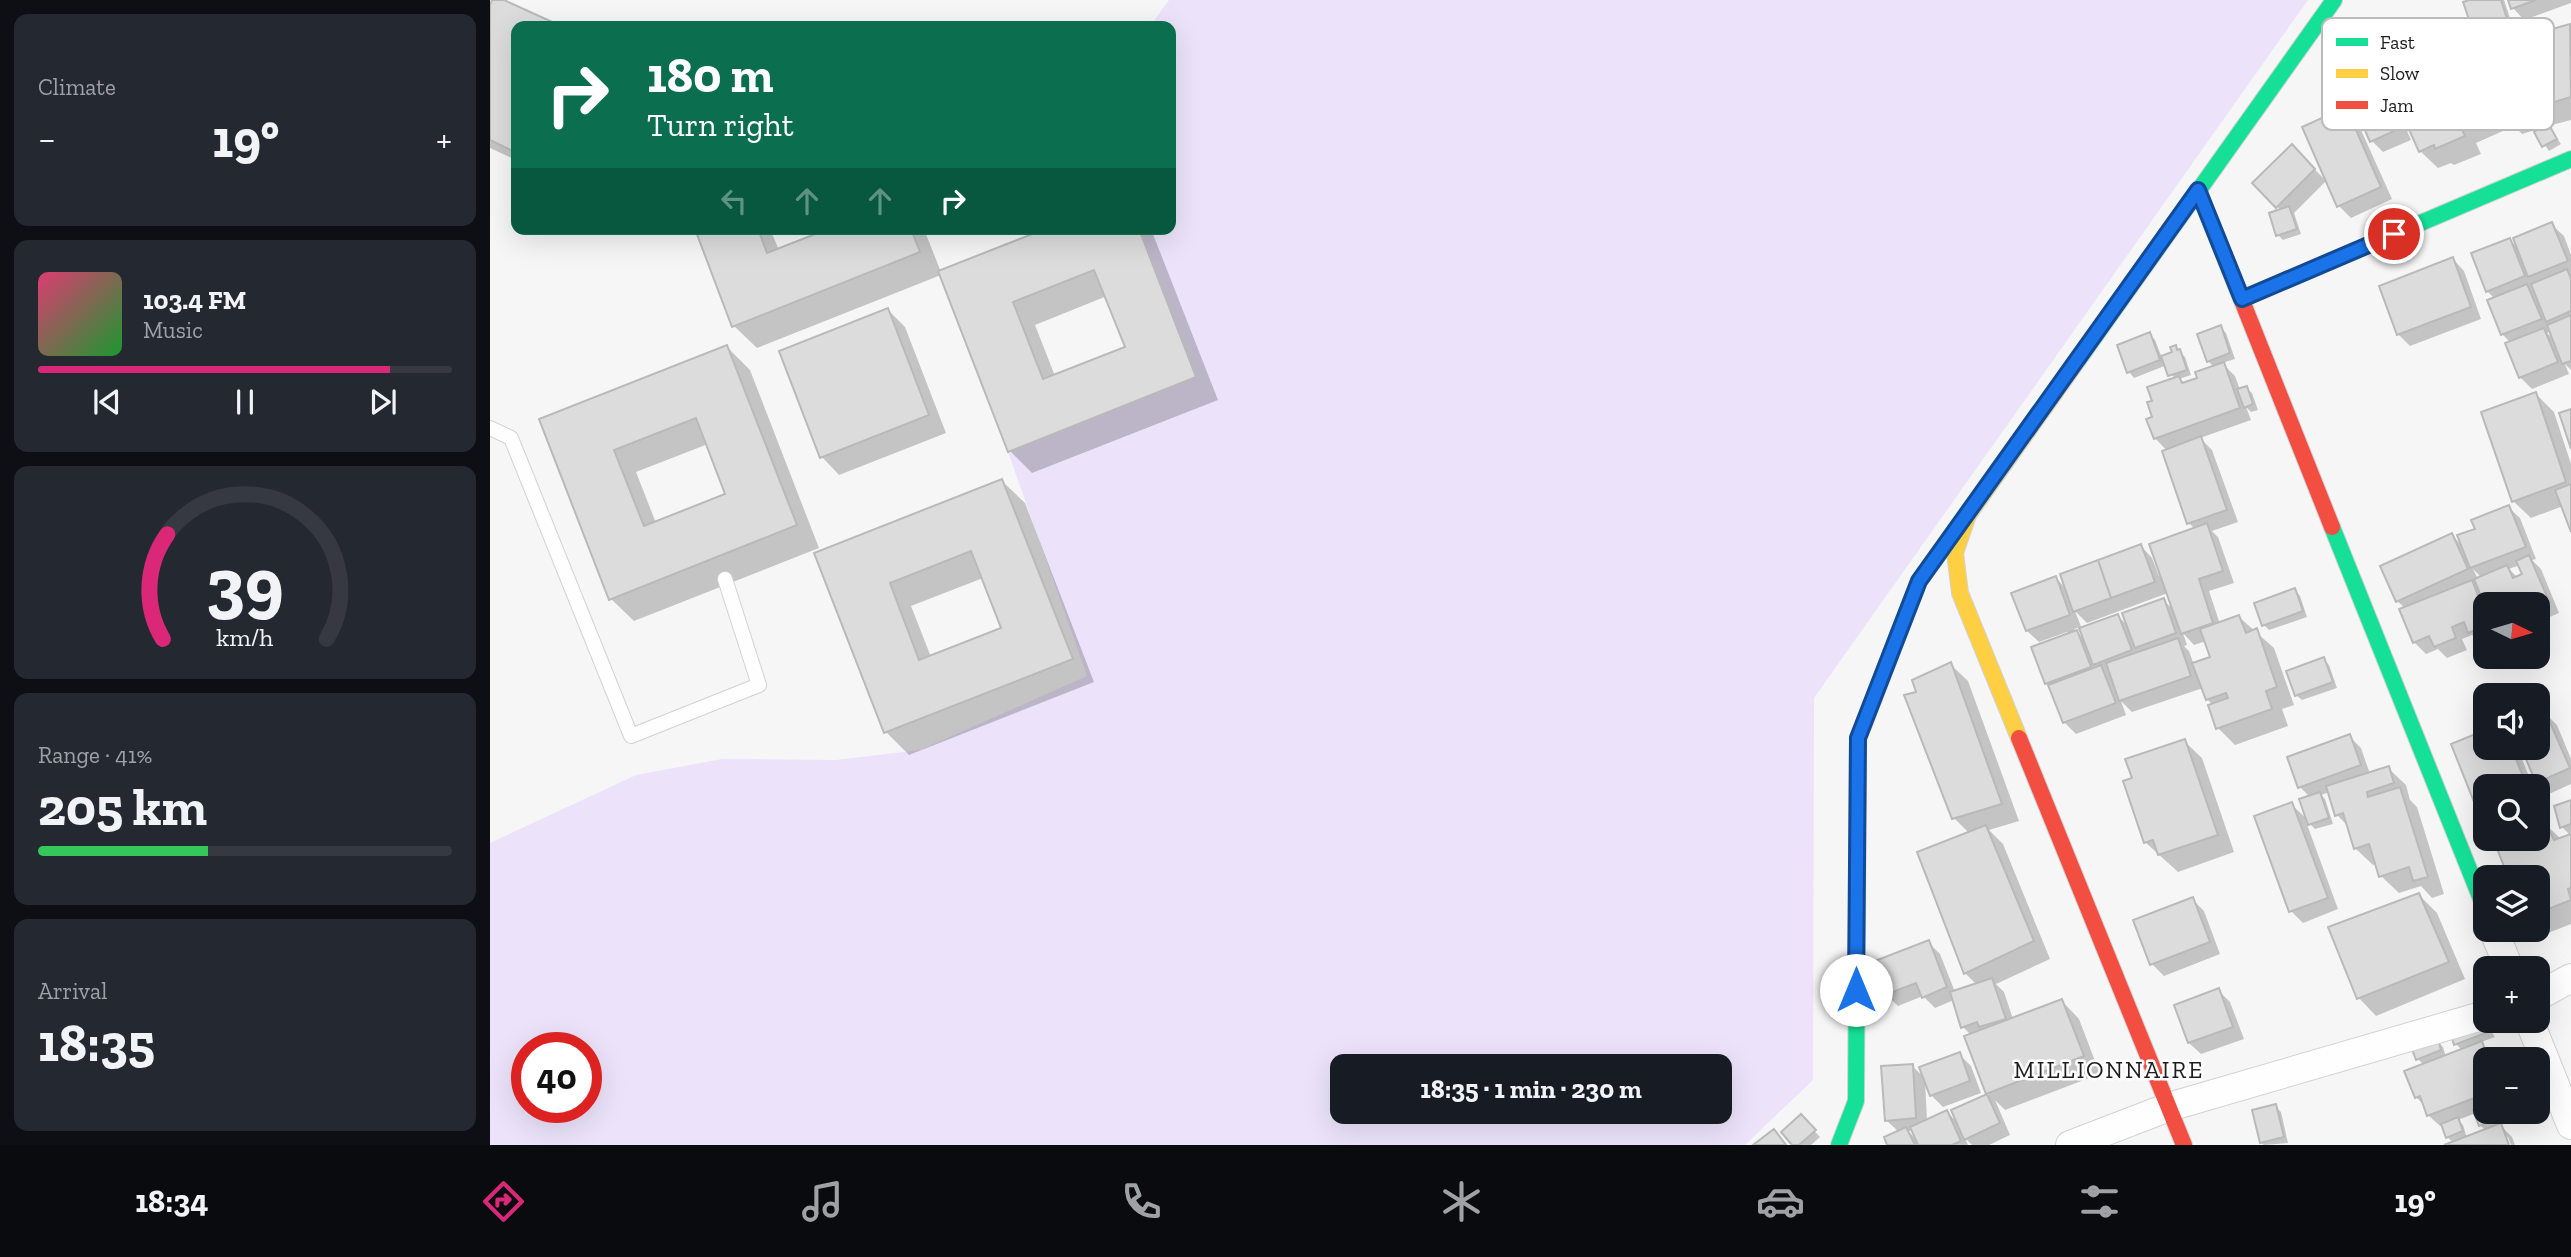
<!DOCTYPE html>
<html lang="en">
<head>
<meta charset="utf-8">
<style>
  body { margin:0; font-family:"Zilla Slab",serif; background:#242831; color:#f1f3f6; height:100vh; display:flex; flex-direction:column; font-size:26px; white-space:nowrap }
  * { box-sizing:border-box; margin:0 }
  p { font-size:23px; color:#9ea1a6 }
  .icon { flex:none; width:38px; height:38px; fill:none; stroke:currentColor; stroke-width:2; stroke-linecap:round; stroke-linejoin:round }
  .map { position:relative; flex:1; overflow:hidden }
  .side { display:flex; flex-direction:column; gap:14px; padding:14px; background:#0d0f14; width:490px }
  .side>* { flex:none }
  .top-card { position:absolute; left:21px; top:21px; width:665px; height:214px; border-radius:14px; box-shadow:0 7px 28px #0002; background:#0b6e4f; color:#fff; overflow:hidden }
  .needle { width:46px; rotate:95deg }
  .controls { position:absolute; left:1983px; top:592px; display:grid; gap:14px }
  .controls a { display:grid; place-items:center; width:77px; height:77px; border-radius:14px; background:#171b24; box-shadow:0 7px 28px #0002; font-size:35px }
  .speed { position:absolute; left:21px; top:1032px; display:flex; gap:14px; font-size:35px; font-weight:700; text-align:center }
  .speed>* { display:grid; place-content:center; width:91px; height:91px; border-radius:50%; background:#171b24; box-shadow:0 7px 28px #0002; line-height:1 }
  .speed .limit { border:10px solid #d22; background:#fff; color:#111 }
  .pin { position:absolute; display:grid; place-items:center; width:60px; height:60px; color:#fff; margin:-30px; border:4px solid #fff; border-radius:50%; box-shadow:0 2px 7px #0007 }
  .me { position:absolute; width:77px; margin:-38px; rotate:0deg; stroke-linejoin:round; filter:drop-shadow(0 0 5px #0008) }
  .turn { display:flex; align-items:center; gap:24px; height:147px; padding:0 21px; font-size:32px }
  .turn .icon { width:91px; height:91px; stroke-width:2.5 }
  .turn b { display:block; font-size:49px; line-height:60px }
  .lanes { display:flex; align-items:center; height:66px; padding:0 21px; background:#0003; justify-content:center; gap:35px; direction:ltr }
  .lanes .off { opacity:.35 }
  .big { font-size:52px; font-weight:700; line-height:1.1 }
  .side .tile { flex:1; display:flex; flex-direction:column; justify-content:center; gap:10px; min-width:0; padding:0 24px; border-radius:14px; background:#242831 }
  .side .dial { align-items:center; gap:0 }
  .dial svg { height:182px; overflow:visible; fill:none; stroke:#363941; stroke-width:7; stroke-linecap:round; text-anchor:middle }
  .dial text { fill:#f1f3f6; stroke:none }
  .song { display:flex; align-items:center; gap:21px }
  .cover { width:84px; height:84px; border-radius:10px; background:linear-gradient(135deg,hsl(340 70% 55%),hsl(130 70% 35%)) }
  .played { height:7px; border-radius:4px; background:linear-gradient(90deg,#db2777 85%,#363941 85%) }
  .keys { display:flex; justify-content:space-around; direction:ltr }
  .heat { display:flex; justify-content:space-between; align-items:center; font-size:38px; direction:ltr }
  .charge { height:10px; border-radius:5px; background:linear-gradient(90deg,#34c759 41%,#363941 0) }
  .trip { position:absolute; left:840px; top:1054px; width:402px; height:70px; border-radius:14px; background:#171b24; box-shadow:0 7px 28px #0002; font-weight:700; line-height:70px; text-align:center }
  .tabs { display:flex; height:112px; justify-content:space-around; align-items:center; background:#090b0e; color:#9ea1a6 }
  .tabs .icon { width:49px; height:49px }
  .tabs .on { color:#db2777 }
  .tabs b { font-size:32px; color:#f1f3f6 }
  main { display:flex; flex:1; min-height:0 }
  .map>svg:first-child { display:block }
</style>
</head>
<body>
<main>
<section class="side">
<div class="tile"><p>Climate</p>
<div class="heat"><a>−</a><b class="big">19°</b><a>+</a></div>
</div>
<div class="tile">
<div class="song"><i class="cover"></i><div><b>103.4 FM</b><p>Music</p></div></div>
<div class="played"></div>
<div class="keys"><svg class="icon" aria-label="previous" viewBox="0 0 24 24"><path d="M18 5L8 12l10 7zM5 5v14"/></svg><svg class="icon" aria-label="pause" viewBox="0 0 24 24"><path d="M8 5v14M16 5v14"/></svg><svg class="icon" aria-label="next" viewBox="0 0 24 24"><path d="M6 5l10 7-10 7zM19 5v14"/></svg></div>
</div>
<div class="tile dial"><svg viewBox="0 0 100 80">
<path d="M14 69A42 42 0 1 1 86 69"/>
<path d="M14 69A42 42 0 0 1 16 23" stroke="#db2777"/>
<text x="50" y="56" font-size="32" font-weight="700">39</text>
<text x="50" y="72" font-size="11">km/h</text>
</svg></div>
<div class="tile"><p>Range · 41%</p><b class="big">205 km</b><div class="charge"></div></div>
<div class="tile"><p>Arrival</p><b class="big">18:35</b></div>
</section>
<div class="map">
<svg width="2081" height="1145" viewBox="0 0 2081 1145">
  <rect width="100%" height="100%" fill="#f6f6f7"/>
  <path fill="#ece3fb" fill-rule="evenodd" d="M679,0h1139l-494,698 -1,382 -68,65h-1255v-302l146,-68 86,-16 114,1 84,-10 167,-74 -79,-224 188,-75 -56,-148h31v-203h-21zM37,1048h59v60h-59zM852,1066h378v45h-378z"/>
  <path fill="#0003" fill-rule="evenodd" d="M4,0h6l57,26h-41v134l-26,-12v-139z
    M1984,0h30l8,24 -32,11 -6,-5z
    M2020,0h61v3l-47,17 -11,-12z
    M2079,26l2,2v92l-23,6 13,18 -12,7 -14,-21 -13,4 -8,-8 -38,17 5,11 -27,11 -3,-2 -13,5 -18,-17 -14,-33 -4,1 9,21 -28,12 -11,-11 5,-66 11,12 6,13 83,-37 18,17z
    M1855,109l12,12 35,78 -41,19 -12,-12z
    M1802,146l34,35 -32,32 7,21 -18,6 -5,-5 3,-25 -27,-27z
    M2062,225l12,11 7,19v115l-6,-6 4,10 -37,15 -12,-12 -9,-34 -9,-9 -7,-35 -8,-8 23,-51 9,9zM2061,331l4,10 -8,-8z
    M206,229h74l9,21 53,-21h92l17,43 109,-43h101l67,171 -186,73 -22,-22 -69,-176 -184,73 -23,-22zM617,296l20,52 -72,28 -20,-51z
    M1963,259l11,12 17,48 -71,27 -12,-12z
    M398,310l17,17 41,106 -107,42 -17,-18 -41,-105z
    M1730,327l6,6 9,26 -13,4 13,13 5,14 6,-2 6,5 6,17 -7,2 -5,-5 5,13 -51,18 12,12 26,72 -26,9 6,6 16,46 -25,8 11,33 19,-7 35,31 20,57 -12,4 6,17 -53,19 -17,-17 -5,-23 -6,-6 -4,-11 -71,24 -11,-11 5,14 -50,19 -12,-12 -12,-33 -6,-6 23,-48 -2,-3 -28,10 -12,-11 29,-53 11,12 74,-44 11,12 7,18 3,-1 33,-46 -6,-6 -25,-71 3,-1 -12,-13 -1,-36 21,-23 -8,-14 -33,13 -5,-6 20,-38 6,6 7,18 12,-5 1,-6 10,10 6,18 -12,4 6,5 15,-5 14,-12 -6,-6zM1678,593l7,18 -12,-11 -34,27 -11,-11 -36,13 -7,-18 12,12zM1591,627l5,14 -12,-12zM1693,633l11,12 12,-4 7,17 -19,7 -5,-14 -5,-5 3,-1z
    M237,347l23,23 69,178 -185,73 -23,-22 -70,-179zM218,444l20,51 -72,28 -20,-51z
    M2046,394l18,18 17,52v63l-8,-21 -32,12 -18,-17z
    M512,481l23,22 69,179 -185,73 -23,-23 -69,-178zM493,578l20,51 -72,28 -20,-51z
    M2018,507l12,11 16,41 -4,1 9,9 18,44 -21,9v-18h-53v38l-4,2 -9,-9 -10,4 5,11 -20,8 -9,-9 -12,5 -12,-12 -9,-34 -8,-7 55,-66 12,13 13,-18zM2030,565l4,10 -6,3 -9,-9zM1983,569l9,9 -4,1z
    M1805,590l5,6 7,21 -38,13 -5,-5z
    M1833,659l6,6 8,23 -35,12 -6,-5z
    M1460,664l18,17 51,140 -30,9 14,14 47,115 -54,25 8,8 9,27 49,-18 17,18 21,55 -95,36 -10,-10 15,35 -21,10h-17l-7,-7 3,7h-79l10,-13 -13,-12 26,-54 13,12 2,43 20,-9 12,12 -6,-13 36,-16 -18,-60 -8,-8 -9,-27 -19,8 -12,-12 -25,10 -12,-12 42,-52 12,12 15,38 22,-7 -12,-12 4,-140 -15,-15 -35,-125zM1418,1131h5l4,9z
    M2055,713l12,12 14,34v25l-22,10 -12,-12 1,-66z
    M1995,732v15h32l16,39h-48v33l-32,-74z
    M1859,736l12,12 9,26 18,-6 18,17 4,15 7,7 27,87 -12,4 -11,-12 -22,7 -18,-17 -4,-12 -4,1 -18,-17 -6,-21 -12,-12 -7,-23 -9,3 4,4 8,25 -18,5 -10,-10 33,90 -35,14 -12,-12v-107l17,16 2,-23 -10,-10z
    M1694,741l18,17 32,94 -56,20 -33,-30 -11,-63z
    M2048,798l4,10 -4,2z
    M2081,802v34l-9,-9z
    M2053,822l18,17 10,-3v88l-28,11 -6,-6 1,-105z
    M1929,895l18,18 28,66 -89,37 -17,-18 -28,-70z
    M1702,899l12,12 16,43 -56,22 -12,-12 -16,-43z
    M1728,990l12,12 14,37 -43,15 -12,-11z
    M1996,1023l9,14 -14,5 14,17h-10v52h33l3,6 -21,8 12,12 3,8h-4l-3,-8h-4l3,8h-58l5,-2 -7,-6 -4,-12 -3,1 -12,-11 -3,-9 -9,-9 8,-32 -6,-6 19,-18 6,6 3,10 16,-7 -6,-6 -3,-8zM1986,1113l4,12 6,6 -19,7 -4,-13 -5,-5z
    M1469,1054l12,12 10,27 -38,14 -12,-12z
    M1785,1106l6,6 7,31 -24,2 -3,-2z
    M1311,1117l19,20 -9,8h-16z"/>
  <path fill="#dcdcdd" stroke="#b9b9ba" stroke-width="2" fill-rule="evenodd" d="M2,0h12l57,26h-45l-1,126 -25,-12v-135z
    M1979,0h32l6,19 -34,12 -10,-29z
    M2018,0h28l-25,9z
    M2080,24l1,73 -68,20 -19,-69z
    M1988,61l21,47 -39,17 5,11 -30,13 -1,-4 -15,7 -24,-54z
    M1887,73l24,55 -31,14 -24,-55z
    M1856,107l35,80 -44,20 -35,-80z
    M2058,123l9,16 -15,8 -8,-15z
    M1802,144l23,25 -39,39 -24,-25z
    M1799,206l8,23 -21,7 -7,-23z
    M2062,222l16,39 -40,16 -15,-39z
    M205,229h63l9,24 61,-24h83l9,23 -188,75z
    M555,229h94l57,148 -188,75 -70,-181zM604,270l31,77 -82,32 -30,-77z
    M2020,238l15,38 -39,16 -15,-39z
    M1963,257l18,50 -74,28 -18,-49z
    M2077,269l4,10v32l-25,11 -15,-38z
    M2037,284l15,35 -41,16 -14,-35z
    M398,308l41,107 -109,43 -41,-107z
    M2081,315v46l-9,3 -15,-39z
    M1731,325l9,28 -23,9 -10,-28z
    M2054,328l14,34 -39,16 -14,-35z
    M1660,332l10,28 -33,13 -10,-28z
    M237,345l70,180 -188,75 -70,-181zM206,418l29,76 -81,32 -30,-76z
    M1686,345l1,5 3,-1 7,21 -19,6 -7,-20 11,-4 -2,-5z
    M1734,362l16,46 -86,31 -8,-20 6,-2 -5,-15 5,-1 -5,-14 32,-11 3,7 15,-5 -2,-6z
    M1757,386l6,18 -9,4 -7,-19z
    M2046,392l30,90 -54,20 -31,-90z
    M2081,409v40l-12,-36z
    M1711,436l26,74 -40,14 -25,-73z
    M512,479l71,180 -189,74 -70,-180zM481,551l30,77 -82,32 -29,-77z
    M2081,484v48l-16,-42z
    M2019,505l17,42 -56,21 -13,-33 18,-6 -4,-9z
    M1717,523l16,48 -24,8 14,44 -32,11 -32,-90z
    M1962,533l16,36 -72,33 -16,-36z
    M1651,544l14,38 -44,16 -13,-38z
    M2039,555l20,46 -11,5v-2h-53v2l-11,-27 33,-14 6,13 9,-4 -6,-13z
    M1608,560l13,38 -38,14 -13,-38z
    M1566,576l14,39 -44,16 -15,-38z
    M1982,580l13,34v12l-17,7 -4,-11 -12,5 4,11 -22,9 -5,-11 -16,7 -14,-34z
    M1805,588l8,23 -41,15 -8,-23z
    M1674,598l12,35 -41,15 -13,-35z
    M1628,614l14,36 -39,15 -14,-37z
    M1749,615l7,18 11,-5 20,59 -11,4 6,18 -56,20 -8,-24 20,-7 -2,-5 -20,7 -14,-37 18,-6 -10,-28z
    M1587,630l14,37 -46,17 -14,-37z
    M1688,638l13,38 -72,25 -13,-38z
    M1834,657l9,25 -38,14 -9,-25z
    M1461,662l51,142 -50,15 -48,-124 12,-3 -4,-12z
    M1611,665l15,38 -53,20 -15,-38z
    M2055,711l25,57 -34,15 -15,-36h17v-32z
    M1995,730v17h26l16,39h-42v29l-5,2 -29,-73z
    M1860,734l11,31 -63,23 -11,-31z
    M1695,739l33,96 -60,20 -5,-15 -9,3 -21,-62 9,-3 -7,-19z
    M1899,766l5,17 -27,9 1,5 32,-10 28,90 -15,4 -4,-14 -30,10 -10,-33 -15,5 -11,-36 -8,3 -9,-30z
    M1830,792l9,26 -21,7 -9,-26z
    M2081,800v24l-11,4 -6,-22z
    M1802,802l36,96 -39,14 -35,-96z
    M2054,820l10,20 17,-6v54l-3,1 3,11 -33,13v-36h-30l-15,-39h45v-16z
    M1496,825l48,116 -70,33 -47,-122z
    M1929,893l30,69 -92,37 -29,-72z
    M1703,897l17,45 -60,23 -17,-45z
    M1439,940l18,47 -25,11 -6,-15 -31,12 -13,-33z
    M1502,978l14,41 -27,8 -2,-5 -16,6 -11,-36z
    M1729,988l14,39 -45,16 -14,-38z
    M1572,999l22,57 -98,38 -22,-58z
    M1997,1021l4,10 -37,14 -3,-10z
    M1948,1039l3,11 -25,10 -4,-11z
    M1992,1041l6,18h-3v35l-58,22 -7,-20 -5,2 -11,-27z
    M1470,1052l10,29 -40,15 -11,-29z
    M1423,1064l3,54 -31,3 -4,-55z
    M1497,1094l13,29 -36,17 -13,-30z
    M1786,1104l8,33 -24,6 -8,-33z
    M1995,1106v5l31,1 -37,14 -6,-16z
    M1457,1110l14,31 -9,4h-34l-8,-18z
    M1311,1114l15,16 -17,15h-7l-11,-13z
    M1968,1117l5,14 -17,7 -5,-14z
    M2011,1123l8,22h-65z
    M1416,1127l9,18h-28l-3,-8z
    M1284,1129l12,16h-33z"/>
  <g fill="none" stroke-linecap="round" stroke-linejoin="round">
    <defs>
      <path id="lane" d="M0,428l21,10 120,298 128,-51 -34,-106"/>
      <path id="street" d="M2003,929l16,39
        M2048,996l33,-18
        M2039,1020l42,105
        M1580,1145l99,-38 316,-92"/>
      <path id="fast" d="M1752,299l329,-140
        M1588,360l256,-360
        M1842,527l153,382
        M1349,1145l17,-44 2,-363 6,-14"/>
      <path id="slow" d="M1374,724l55,-143 41,-56
        M1529,738l-59,-145 -5,-40 13,-38 110,-155"/>
      <path id="jam" d="M1708,190l134,337
        M1529,738l165,407"/>
    </defs>
    <use href="#lane" stroke="#d2d2d4" stroke-width="16"/>
    <use href="#street" stroke="#d2d2d4" stroke-width="30"/>
    <use href="#fast" stroke="#d2d2d4" stroke-width="18"/>
    <use href="#slow" stroke="#d2d2d4" stroke-width="18"/>
    <use href="#jam" stroke="#d2d2d4" stroke-width="18"/>
    <use href="#lane" stroke="#fefefe" stroke-width="14"/>
    <use href="#street" stroke="#fefefe" stroke-width="28"/>
    <use href="#fast" stroke="#16e098" stroke-width="16"/>
    <use href="#slow" stroke="#ffcf43" stroke-width="16"/>
    <use href="#jam" stroke="#f24e42" stroke-width="16"/>
  </g>
  <g fill="none" stroke-linecap="round" stroke-linejoin="round">
    <defs>
      <path id="route" d="M1366,990l2,-252 61,-157 279,-391 44,109 152,-65"/>
    </defs>
    <use href="#route" stroke="#114b97" stroke-width="18"/>
    <use href="#route" stroke="#1a73e8" stroke-width="12"/>
  </g>
  <g text-anchor="middle" stroke-width="5" stroke-linejoin="round" paint-order="stroke">
    <g font-size="24" letter-spacing="2" fill="#1d1d1e" stroke="#fff">
      <text x="1619" y="1078">MILLIONNAIRE</text>
    </g>
  </g>
  <rect x="1832" y="18" width="232" height="112" rx="10" fill="#fff" stroke="#bbbbbc" stroke-width="2"/>
  <rect x="1846" y="38" width="32" height="8" fill="#16e098"/>
  <rect x="1846" y="69" width="32" height="9" fill="#ffcf43"/>
  <rect x="1846" y="101" width="32" height="8" fill="#f24e42"/>
  <g font-size="19" fill="#1d1d1e">
    <text x="1890" y="49">Fast</text>
    <text x="1890" y="80">Slow</text>
    <text x="1890" y="112">Jam</text>
  </g>
</svg>
<div class="controls">
<a><svg class="needle" viewBox="-14 -14 28 28"><path d="M0-13l5 13h-10z" fill="#e53935"/><path d="M0 13l5-13h-10z" fill="#9ea1a6"/></svg></a>
<a><svg class="icon" aria-label="sound" viewBox="0 0 24 24"><path d="M4 9h4l5-4v14l-5-4H4zM17 9q2 3 0 6"/></svg></a>
<a><svg class="icon" aria-label="search" viewBox="0 0 24 24"><circle cx="10" cy="10" r="6"/><path d="M15 15l6 6"/></svg></a>
<a><svg class="icon" aria-label="layers" viewBox="0 0 24 24"><path d="M12 4l9 5-9 5-9-5zM3 14l9 5 9-5"/></svg></a>
<a>+</a>
<a>−</a>
</div>
<div class="speed"><div class="limit">40</div></div>
<div class="pin" style="left:1904px;top:234px;background:#d93025"><svg class="icon" aria-label="arrive" viewBox="0 0 24 24"><path d="M6 21V4h12l-3 4 3 4H6"/></svg></div>
<svg class="me" style="left:1366px;top:990px" viewBox="-20 -20 40 40"><circle r="19" fill="#fff"/><path d="M0-13L10 11 0 6-10 11z" fill="#1a73e8"/></svg>
<div class="trip">18:35 · 1 min · 230 m</div>
<div class="top-card">
<div class="turn"><svg class="icon" aria-label="right" viewBox="0 0 24 24"><path d="M7 20v-9h11M14 6l5 5-5 5"/></svg><div><b>180 m</b>Turn right</div></div>
<div class="lanes"><svg class="icon off" aria-label="left" viewBox="0 0 24 24"><path d="M17 20v-9H6M10 6l-5 5 5 5"/></svg><svg class="icon off" aria-label="ahead" viewBox="0 0 24 24"><path d="M12 20V5M6 11l6-6 6 6"/></svg><svg class="icon off" aria-label="ahead" viewBox="0 0 24 24"><path d="M12 20V5M6 11l6-6 6 6"/></svg><svg class="icon" aria-label="right" viewBox="0 0 24 24"><path d="M7 20v-9h11M14 6l5 5-5 5"/></svg></div>
</div>
</div>
</main>
<nav class="tabs">
<b>18:34</b>
<svg class="icon on" aria-label="directions" viewBox="0 0 24 24"><path d="M12 3l9 9-9 9-9-9zM9 14v-3h6M13 9l2 2-2 2"/></svg>
<svg class="icon" aria-label="music" viewBox="0 0 24 24"><path d="M9 18V5l10-2v13"/><circle cx="6" cy="18" r="3"/><circle cx="16" cy="16" r="3"/></svg>
<svg class="icon" aria-label="phone" viewBox="0 0 24 24"><path d="M5 4h4l2 5-3 2q2 4 5 5l2-3 5 2v4C11 20 4 13 5 4z"/></svg>
<svg class="icon" aria-label="climate" viewBox="0 0 24 24"><path d="M12 3v18M4 7l16 10M4 17L20 7"/></svg>
<svg class="icon" aria-label="car" viewBox="0 0 24 24"><path d="M5 17H2v-5l4-1 3-4h7l3 4 3 1v5h-3M9 17h6M6 11h13"/><circle cx="7" cy="17" r="2"/><circle cx="17" cy="17" r="2"/></svg>
<svg class="icon" aria-label="filters" viewBox="0 0 24 24"><path d="M4 7h16M4 17h16"/><circle cx="9" cy="7" r="2"/><circle cx="15" cy="17" r="2"/></svg>
<b>19°</b>
</nav>
</body>
</html>
